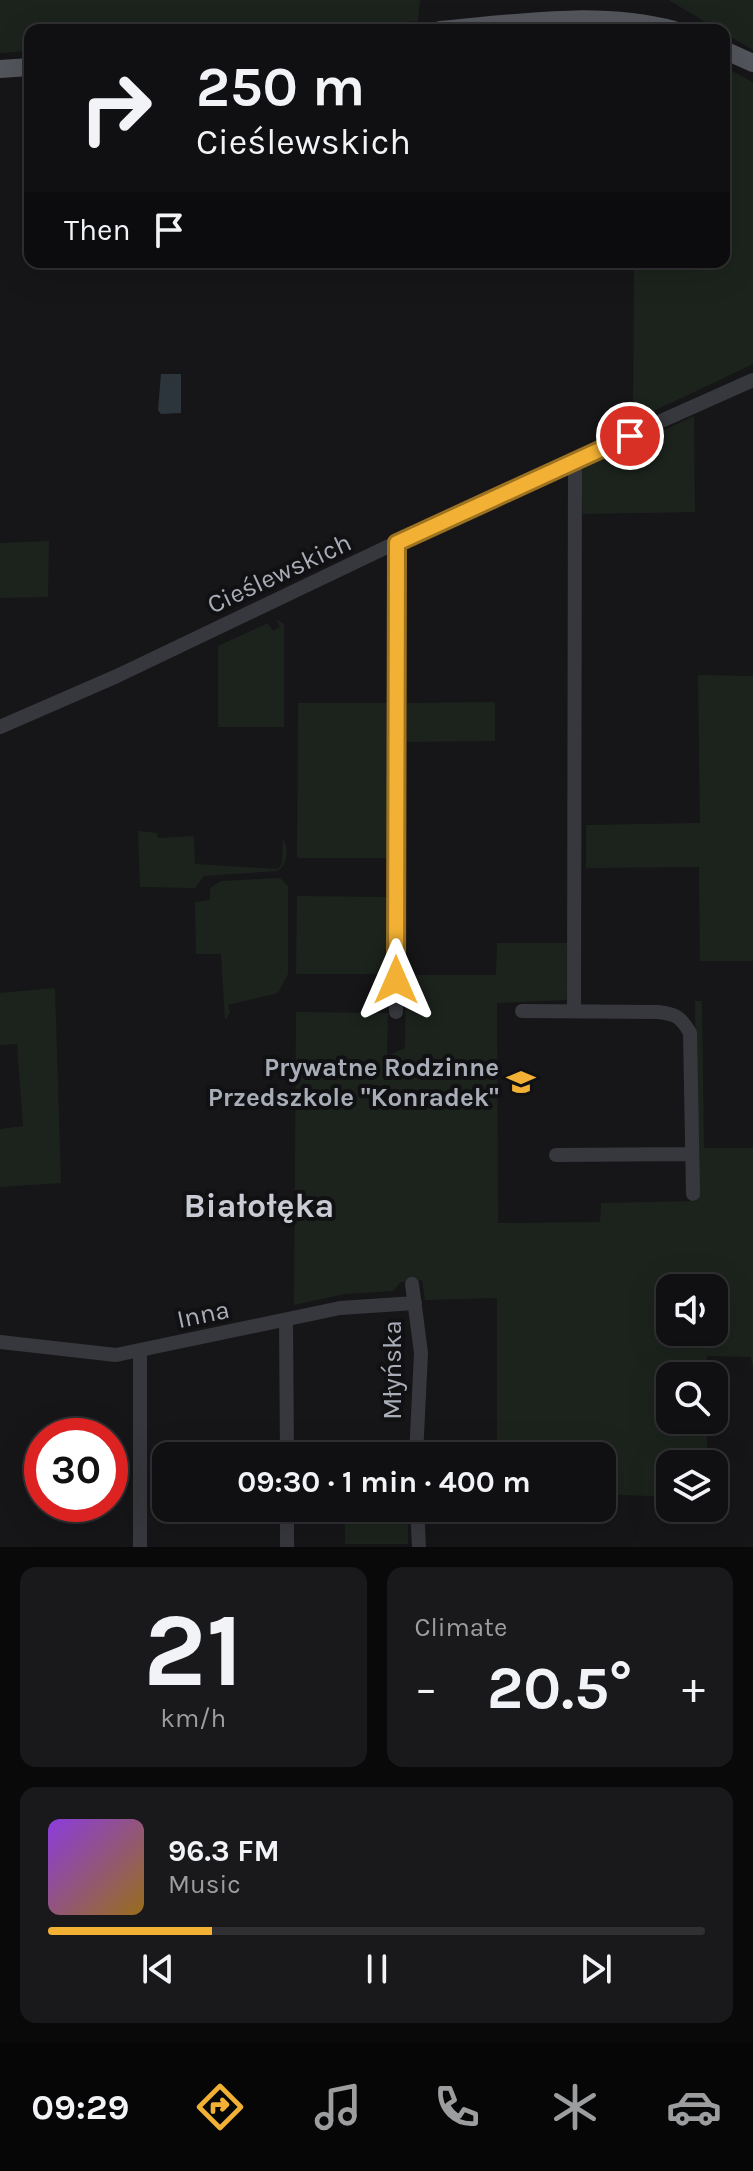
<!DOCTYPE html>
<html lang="en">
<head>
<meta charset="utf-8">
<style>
  body { margin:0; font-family:Karla,sans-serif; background:#19191b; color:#f1f3f6; height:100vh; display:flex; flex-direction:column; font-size:30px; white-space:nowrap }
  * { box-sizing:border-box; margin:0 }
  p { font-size:26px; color:#9c9d9f }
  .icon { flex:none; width:44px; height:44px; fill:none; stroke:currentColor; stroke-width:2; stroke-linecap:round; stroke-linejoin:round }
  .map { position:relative; height:1547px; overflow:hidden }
  .panel { display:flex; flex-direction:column; gap:20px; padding:20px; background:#09090a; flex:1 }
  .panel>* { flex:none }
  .top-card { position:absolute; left:24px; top:24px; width:706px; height:244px; border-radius:16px; box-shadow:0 8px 32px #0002,0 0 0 2px #303032; background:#101012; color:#f1f3f6; overflow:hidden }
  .buttons { position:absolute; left:656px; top:1274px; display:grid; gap:16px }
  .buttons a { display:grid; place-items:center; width:72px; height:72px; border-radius:16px; background:#101012; box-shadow:0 8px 32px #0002,0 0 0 2px #303032; font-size:40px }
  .speed { position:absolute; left:24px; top:1418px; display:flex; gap:16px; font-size:40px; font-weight:700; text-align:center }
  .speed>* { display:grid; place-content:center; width:104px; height:104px; border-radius:50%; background:#101012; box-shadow:0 8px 32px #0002,0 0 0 2px #303032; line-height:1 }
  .speed .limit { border:12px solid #d22; background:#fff; color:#111 }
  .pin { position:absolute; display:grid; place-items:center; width:68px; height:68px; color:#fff; margin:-34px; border:4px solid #fff; border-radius:50%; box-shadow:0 2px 8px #0007 }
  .me { position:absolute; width:88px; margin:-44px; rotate:0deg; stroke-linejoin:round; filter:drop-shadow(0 0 6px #0008) }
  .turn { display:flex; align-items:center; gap:28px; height:168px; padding:0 40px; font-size:36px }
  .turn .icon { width:104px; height:104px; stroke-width:2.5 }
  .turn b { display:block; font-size:56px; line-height:68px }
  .then { display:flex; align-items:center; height:76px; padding:0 40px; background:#0003; gap:16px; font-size:30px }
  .big { font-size:60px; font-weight:700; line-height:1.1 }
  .panel .card { flex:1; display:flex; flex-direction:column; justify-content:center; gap:12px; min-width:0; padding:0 28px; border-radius:16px; background:#19191b }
  .panel .dial { align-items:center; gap:0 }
  .dial b { font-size:104px; line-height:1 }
  .song { display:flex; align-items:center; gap:24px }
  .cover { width:96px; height:96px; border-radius:12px; background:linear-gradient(135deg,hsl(270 70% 55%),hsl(40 70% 35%)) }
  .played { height:8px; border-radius:4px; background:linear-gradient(90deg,#f2b134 25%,#303032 25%) }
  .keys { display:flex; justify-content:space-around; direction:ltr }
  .heat { display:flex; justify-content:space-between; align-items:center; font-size:44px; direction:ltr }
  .panel .tiles { flex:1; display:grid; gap:20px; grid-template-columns:1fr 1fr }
  .card:last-child { grid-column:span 2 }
  .trip { position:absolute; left:152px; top:1442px; width:464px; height:80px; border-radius:16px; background:#101012; box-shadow:0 8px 32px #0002,0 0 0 2px #303032; font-weight:700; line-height:80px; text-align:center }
  .tab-bar { display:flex; height:128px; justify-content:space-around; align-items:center; background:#060607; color:#9c9d9f }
  .tab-bar .icon { width:56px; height:56px }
  .tab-bar .active { color:#f2b134 }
  .tab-bar b { font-size:36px; color:#f1f3f6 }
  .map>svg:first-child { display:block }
</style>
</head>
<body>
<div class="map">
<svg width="753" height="1547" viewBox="0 0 753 1547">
  <rect width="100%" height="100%" fill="#161618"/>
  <path fill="#1c231d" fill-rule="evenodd" d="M0,0h420l-2,21 -119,9h-269v21l-30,2z
    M753,0v50l-83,-49v-1z
    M724,67l29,15v282l-120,57 1,-156 90,-3z
    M694,416l1,96 -112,2 -3,-35 3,-11z
    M49,541l-1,56 -48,1v-55z
    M276,619l8,5v103h-66v-81l50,-23 5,8 7,-4z
    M698,675l55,1v285h-53l-1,-94 -113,1v-43l114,-2z
    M495,702v39l-88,1v-39z
    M298,703h92l-1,155h-92z
    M138,831l19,2 1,5 36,-2 1,28 83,5 4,-5 1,-25c6,10 5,25 -6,32l-73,5 -9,12 -55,-1z
    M280,878l8,8v88l-10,19 -50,12 2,8 -5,7 -4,-66h-25l-1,-52 15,-2v-12l11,-7z
    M297,896l92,1 -1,77h-92z
    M497,943h71v57l-71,3 1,220 102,-1 1,-19 96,-2 -2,-200h7l2,147h49v221l-2,-12 -44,-1 -1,20h-36v44h37v44h-37v33l-68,-3v-38h-105v-158l-72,2 -3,-20 -21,2 -8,9 -48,3 -51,11 2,-293 92,1 -1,43 18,-8 1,-73h90zM670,1288h44v44h-44z
    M55,988l6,195 -61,4v-58l23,-3 -6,-82 -17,1v-52z
    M345,1509h63v35h-63z"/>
  <path fill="#2c353c" d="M161,374h20v39l-20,1 -3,-4z"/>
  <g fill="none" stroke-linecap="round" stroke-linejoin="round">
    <path stroke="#37383d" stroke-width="14" d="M0,727l117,-51 385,-184 251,-112
      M522,1011l136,1c18,2 23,5 32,21l3,161
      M574,1011l1,-551
      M396,1012l1,-469
      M556,1155l136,-1
      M412,1284l9,69 -5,103
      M286,1320l1,136
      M0,1342l116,13 224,-47 75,-5
      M140,1352v195
      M417,1508l2,39
      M287,1547v-39"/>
    <path stroke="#53555c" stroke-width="18" d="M440,30c77,-7 159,-20 234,0
      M724,50l29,13
      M0,69l30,-2"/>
  </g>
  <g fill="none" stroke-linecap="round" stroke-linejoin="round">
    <defs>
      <path id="route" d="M396,980l1,-437 233,-107"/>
    </defs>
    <use href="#route" stroke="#9d7322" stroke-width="20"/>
    <use href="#route" stroke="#f2b134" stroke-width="14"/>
  </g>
  <defs>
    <symbol id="school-bare" viewBox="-9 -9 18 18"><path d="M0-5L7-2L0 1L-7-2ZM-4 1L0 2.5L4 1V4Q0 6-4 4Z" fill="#f2b134" stroke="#111113" stroke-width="2.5" paint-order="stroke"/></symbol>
  </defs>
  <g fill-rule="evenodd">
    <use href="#school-bare" x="501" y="1062" width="40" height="40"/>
  </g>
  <g text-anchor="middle" stroke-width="8" stroke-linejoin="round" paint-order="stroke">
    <g font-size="26" fill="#a8adb8" stroke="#111113">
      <text transform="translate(279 573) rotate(-25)" y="9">Cieślewskich</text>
      <text transform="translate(203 1314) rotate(-12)" y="9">Inna</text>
      <text transform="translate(392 1370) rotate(-90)" y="9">Młyńska</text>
    </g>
    <g font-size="26" font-weight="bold" fill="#a8adb8" stroke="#111113" text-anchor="end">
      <text x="499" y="1076">Prywatne Rodzinne<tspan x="499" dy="30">Przedszkole "Konradek"</tspan></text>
    </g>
    <g font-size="34" font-weight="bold" fill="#c9ccd4" stroke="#111113">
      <text x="259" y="1217">Białołęka</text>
    </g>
  </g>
</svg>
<div class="buttons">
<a><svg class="icon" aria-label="sound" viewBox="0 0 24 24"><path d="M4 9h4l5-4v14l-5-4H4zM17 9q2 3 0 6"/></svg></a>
<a><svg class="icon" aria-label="search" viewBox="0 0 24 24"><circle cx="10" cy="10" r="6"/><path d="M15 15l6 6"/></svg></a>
<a><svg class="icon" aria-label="layers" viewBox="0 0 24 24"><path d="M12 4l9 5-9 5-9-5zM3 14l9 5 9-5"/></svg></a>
</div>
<div class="speed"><div class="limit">30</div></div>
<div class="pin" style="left:630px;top:436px;background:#d93025"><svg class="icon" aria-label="arrive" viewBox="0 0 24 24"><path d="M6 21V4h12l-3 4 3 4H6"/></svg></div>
<svg class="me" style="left:396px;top:980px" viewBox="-20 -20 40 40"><path d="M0-17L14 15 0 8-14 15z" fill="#f2b134" stroke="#fff" stroke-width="4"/></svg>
<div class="trip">09:30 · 1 min · 400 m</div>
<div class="top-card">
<div class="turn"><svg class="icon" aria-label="right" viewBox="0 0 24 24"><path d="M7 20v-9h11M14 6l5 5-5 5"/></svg><div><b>250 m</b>Cieślewskich</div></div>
<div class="then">Then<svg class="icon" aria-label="arrive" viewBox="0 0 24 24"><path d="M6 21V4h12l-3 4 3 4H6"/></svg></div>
</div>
</div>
<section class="panel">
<div class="tiles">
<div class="card dial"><b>21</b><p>km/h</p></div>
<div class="card"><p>Climate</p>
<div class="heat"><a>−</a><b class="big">20.5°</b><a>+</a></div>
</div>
<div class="card">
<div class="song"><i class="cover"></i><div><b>96.3 FM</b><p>Music</p></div></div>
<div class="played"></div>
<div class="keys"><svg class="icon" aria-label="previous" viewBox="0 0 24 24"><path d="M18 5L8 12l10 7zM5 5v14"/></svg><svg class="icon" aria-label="pause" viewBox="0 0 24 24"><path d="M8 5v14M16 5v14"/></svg><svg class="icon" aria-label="next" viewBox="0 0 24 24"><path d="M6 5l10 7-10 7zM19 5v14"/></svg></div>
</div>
</div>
</section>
<nav class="tab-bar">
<b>09:29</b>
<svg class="icon active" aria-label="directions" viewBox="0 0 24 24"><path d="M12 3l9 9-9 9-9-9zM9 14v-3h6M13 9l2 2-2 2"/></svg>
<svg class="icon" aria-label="music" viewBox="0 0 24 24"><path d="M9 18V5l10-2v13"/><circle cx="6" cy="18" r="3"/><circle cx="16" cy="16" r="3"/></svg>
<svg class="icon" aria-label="phone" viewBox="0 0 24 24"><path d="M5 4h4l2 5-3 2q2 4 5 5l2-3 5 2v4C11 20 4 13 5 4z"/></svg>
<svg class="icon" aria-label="climate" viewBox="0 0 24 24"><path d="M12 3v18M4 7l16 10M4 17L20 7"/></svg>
<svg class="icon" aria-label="car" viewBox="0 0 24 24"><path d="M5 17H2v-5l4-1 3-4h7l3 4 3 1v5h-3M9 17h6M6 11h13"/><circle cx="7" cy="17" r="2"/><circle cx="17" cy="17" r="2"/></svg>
</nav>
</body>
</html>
